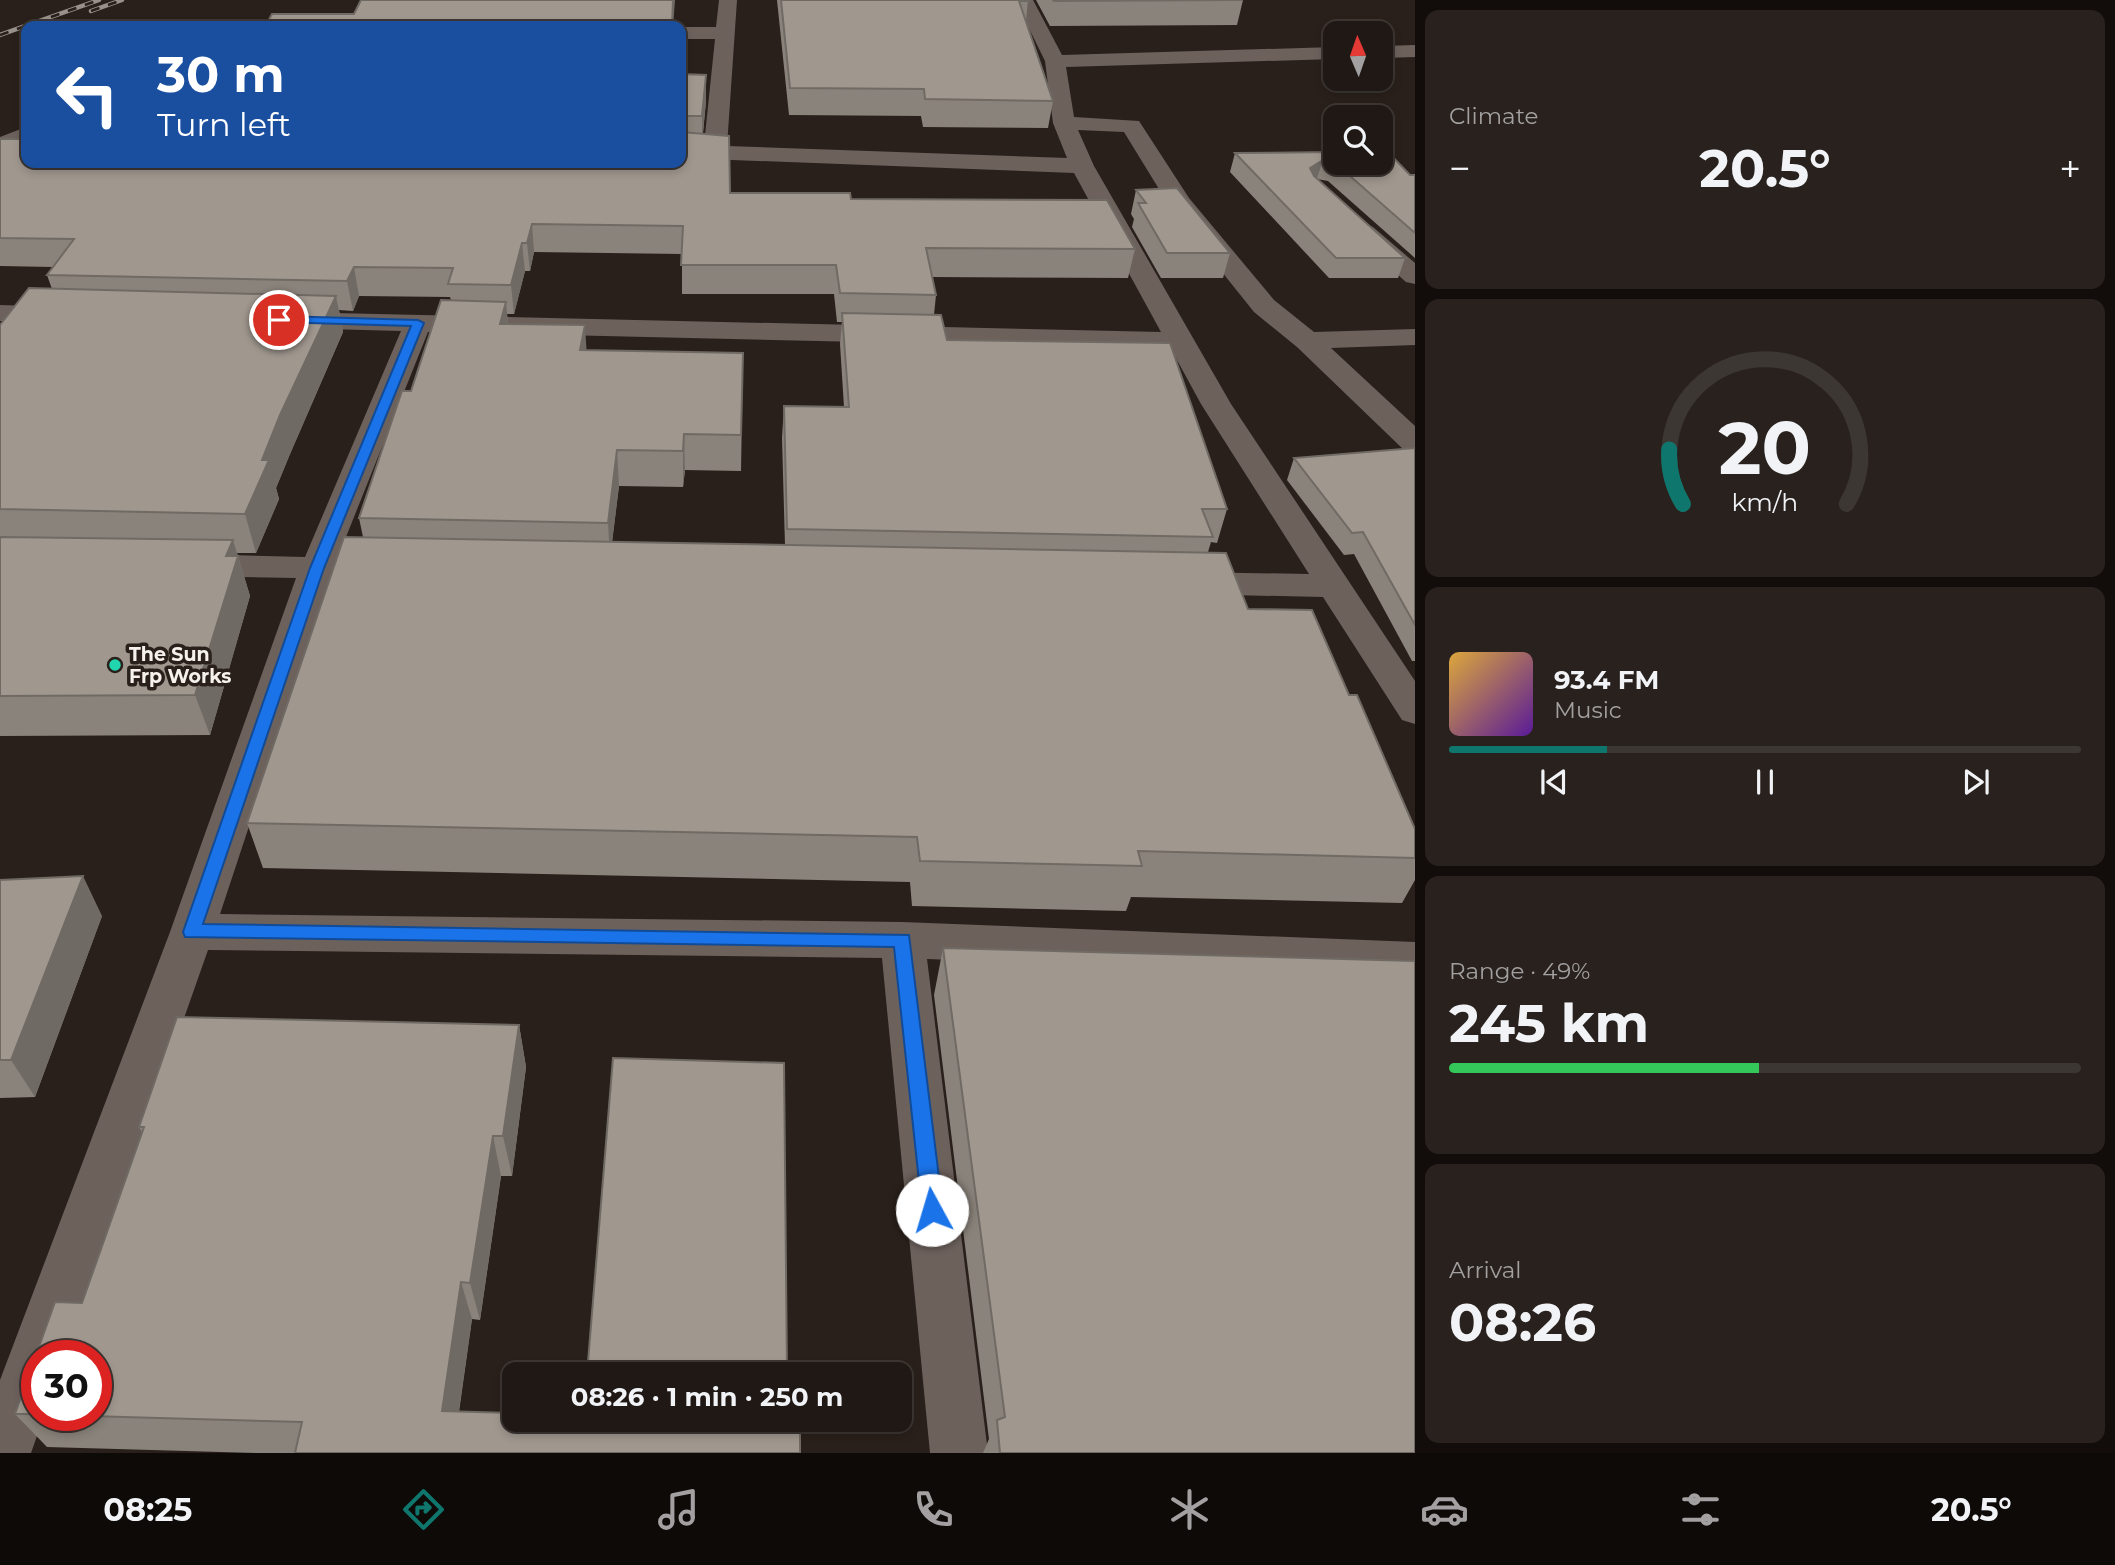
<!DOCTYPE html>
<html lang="en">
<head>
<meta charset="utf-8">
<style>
  body { margin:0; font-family:Montserrat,sans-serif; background:#28211d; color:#f1f3f6; height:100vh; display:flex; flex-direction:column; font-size:26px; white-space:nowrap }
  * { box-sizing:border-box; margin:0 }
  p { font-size:23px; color:#a2a0a0 }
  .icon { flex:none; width:38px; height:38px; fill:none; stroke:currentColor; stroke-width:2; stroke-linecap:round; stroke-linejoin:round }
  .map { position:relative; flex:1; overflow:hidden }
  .details { display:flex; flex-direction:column; gap:10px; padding:10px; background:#120d0b; width:700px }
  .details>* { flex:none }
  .hud { position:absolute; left:21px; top:21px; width:665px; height:147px; border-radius:14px; box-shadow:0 4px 10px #0003,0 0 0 2px #3d3734; background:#1a4fa0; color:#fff; overflow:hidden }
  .needle { width:46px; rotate:358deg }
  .controls { position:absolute; left:1323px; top:21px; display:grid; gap:14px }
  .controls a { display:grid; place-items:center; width:70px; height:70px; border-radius:14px; background:#201814; box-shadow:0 4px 10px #0003,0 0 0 2px #3d3734; font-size:35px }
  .speed { position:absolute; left:21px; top:1340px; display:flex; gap:14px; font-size:35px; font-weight:700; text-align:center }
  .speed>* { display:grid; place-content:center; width:91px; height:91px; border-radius:50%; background:#201814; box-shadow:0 4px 10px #0003,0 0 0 2px #3d3734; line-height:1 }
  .speed .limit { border:10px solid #d22; background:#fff; color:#111 }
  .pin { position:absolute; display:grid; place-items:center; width:60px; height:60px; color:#fff; margin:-30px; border:4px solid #fff; border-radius:50%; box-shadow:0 2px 7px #0007 }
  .me { position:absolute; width:77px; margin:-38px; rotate:354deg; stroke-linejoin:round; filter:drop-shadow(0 0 5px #0008) }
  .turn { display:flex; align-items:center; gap:24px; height:147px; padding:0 21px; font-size:32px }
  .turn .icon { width:91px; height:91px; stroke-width:2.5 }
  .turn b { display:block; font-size:49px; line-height:60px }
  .big { font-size:52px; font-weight:700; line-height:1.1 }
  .details .tile { flex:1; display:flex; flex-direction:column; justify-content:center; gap:10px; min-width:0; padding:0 24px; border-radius:14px; background:#28211d }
  .details .dial { align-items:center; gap:0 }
  .dial svg { height:182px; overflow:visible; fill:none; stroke:#3d3734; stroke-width:7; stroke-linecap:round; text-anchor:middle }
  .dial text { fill:#f1f3f6; stroke:none }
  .song { display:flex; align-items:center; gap:21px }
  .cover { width:84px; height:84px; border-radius:10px; background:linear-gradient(135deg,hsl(40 70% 55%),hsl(270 70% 35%)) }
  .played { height:7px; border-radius:4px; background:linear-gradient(90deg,#0f766e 25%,#3d3734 25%) }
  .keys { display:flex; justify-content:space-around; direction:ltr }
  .heat { display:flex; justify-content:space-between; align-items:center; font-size:38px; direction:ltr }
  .charge { height:10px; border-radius:5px; background:linear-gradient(90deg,#34c759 49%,#3d3734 0) }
  .trip { position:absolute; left:502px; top:1362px; width:410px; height:70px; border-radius:14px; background:#201814; box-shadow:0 4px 10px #0003,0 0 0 2px #3d3734; font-weight:700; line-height:70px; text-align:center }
  .menu { display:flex; height:112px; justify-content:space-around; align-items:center; background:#0d0a08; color:#a2a0a0 }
  .menu .icon { width:49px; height:49px }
  .menu .current { color:#0f766e }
  .menu b { font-size:32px; color:#f1f3f6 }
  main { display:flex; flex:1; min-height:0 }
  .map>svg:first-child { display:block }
</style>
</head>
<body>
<main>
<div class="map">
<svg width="1415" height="1453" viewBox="0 0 1415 1453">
  <rect width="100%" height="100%" fill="#2a201b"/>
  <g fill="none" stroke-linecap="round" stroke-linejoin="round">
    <path fill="#6d615c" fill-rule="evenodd" d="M719,0h18l-10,146 340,12 -14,-35 -8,-62 -30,-61h18l29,55 273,-8v12l-269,8 8,50 65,4 50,77 85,102 40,32 101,-3v16l-84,3 84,78v26l-11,-2 -107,-103 -43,-35 -84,-105 -46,-75 -46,-2 16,36 137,238 184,277v43l-13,-4 -79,-123 -137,-3 -12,-3 -5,-8 5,-8 12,-3 123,2 -108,-170 -30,-55 -743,-17 -90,225 61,4 5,8 -5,8 -12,3 -56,-1 -111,335 682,8 513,20v36l-488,-19 61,494h-58l-48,-495 -674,-8 -143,406h-28v60h7l-13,37h-31v-73l170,-448 126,-354 -107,-2 -12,-3 -5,-8 5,-8 12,-3 116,3 96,-226 -112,-3 -10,-2 -4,-6 4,-6 10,-2 872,20 -87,-159 -393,-15v-14l23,1 11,-106h-34v-12h35z
      M1415,45v12l-34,1v-12z
      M26,127v15l-26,10v-15z
      M1364,224l9,3 42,36v21l-9,-2 -51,-45 -4,-5 4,-5z
      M0,305l61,2 10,2 4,6 -4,6 -10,2 -61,-2z"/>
    <defs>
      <path id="rail" d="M91,11l31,-11
        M0,35l99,-35"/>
    </defs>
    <use href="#rail" stroke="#98908b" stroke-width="4.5"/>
    <use href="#rail" stroke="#2a201b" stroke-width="2.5" stroke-dasharray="9" stroke-linecap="butt"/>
  </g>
  <path fill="#8a837b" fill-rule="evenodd" d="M777,0h251l-2,21 27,80 -5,27 -125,-1 -2,-11 -132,-1z
    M1036,0h207l-6,25 -187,1z
    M681,74l25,27 -3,32 27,60 121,6 284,50 -7,29 -196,-1 4,18 -2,20 13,25 280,169 -10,34 -6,-1 -3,10 40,57 101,86 66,134v51l-13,23 -271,-6 -5,14 -214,-5 -2,-24 -647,-14 -16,-45 116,-286 -4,-19 52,-127 40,-91 -1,-3 -91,-1 -6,15 -14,-1 4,22 -53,122 -14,34 3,11 -23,54h-19l13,43 -40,139 -210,1v-411l52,-36 -5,-14 6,-8 -53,-1v-127l681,24zM534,252l148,2v40h152l3,28h5l-2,22 4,63 -60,-1 -2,32 3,107 -173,-3 7,-56 64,1 2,-17 56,1 2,-118 -156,-3 -79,-26 -1,-10h7l11,-43h5z
    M1335,152l75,23h5v83l-87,-77 -11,-2 88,79 -7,20h-69l-99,-106 5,-19z
    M1136,190l94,63 -7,25h-62l-29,-51 2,-8 -3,-5z
    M1415,448v213h-3l-58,-107 -10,1 -57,-75 7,-22z
    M0,880l102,36 -67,181 -35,1z
    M943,948l472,505h-432l6,-14 -55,-444z
    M177,1017l342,8 7,42 -14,109h-11l-21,144 -8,-1 -13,93 55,1v6h273v3h13v31h-542l-211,-6 -32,-33 40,-112 27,1 60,-171 -3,-5zM37,1356h59v60h-59z"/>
  <path fill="#706a64" d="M673,0h2l-2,26h-1z
    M706,75v26l-4,41v-26z
    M1323,160l-6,18 -13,8 6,-18z
    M532,224l2,28 -4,19 -3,-28z
    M522,243l3,28 -11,43 -3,-29z
    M354,267l5,29 -6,15 -6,-30z
    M336,296l7,36 -53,122 -14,34 3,11 -23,54 -11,-39 17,-54 18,-45z
    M506,302l3,34 -9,-12z
    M585,325l2,34 -7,-9z
    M684,434l1,36 -2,17v-36z
    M617,450l2,36 -9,73 -2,-36z
    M233,540l17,56 -40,139 -15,-40 31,-139z
    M83,876l19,40 -67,181 -24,-37z
    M519,1025l7,42 -14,109 -9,-40z
    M493,1136l8,40 -21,144 -10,-37z
    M461,1282l11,37 -18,125 -12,-33z"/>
  <path fill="#a0988f" stroke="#706a64" stroke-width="2" d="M361,0h312l-1,26h-410l4,-1 6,-11h82z
    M781,0h247l1,1h-10l34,100 -128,-2 -1,-10 -134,-1z
    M1053,0h190l-189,1z
    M681,74l25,1 -4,41h-21z
    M681,132l48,4 1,57h120l1,6 256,1 28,49 -209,-1 10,47 -96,-2 -4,-28h-155l2,-39 -151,-2 -5,19h-5l-11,42 -63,-1 5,-16 -99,-1 -7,14 -300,-6 27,-36 -74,-1v-99h26v24h655z
    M1381,151h6l23,24h5v58l-81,-71 -11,-2 -13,8 4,8 91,82h-69l-101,-105 100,-1v11h46z
    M1177,188l53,65h-63l-29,-50h8l-10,-13z
    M29,288l307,8 -56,119 -18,45h7l-24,54 -245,-5v-184z
    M441,300l65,2 -6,22 85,1 -5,25 163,3 -2,82 -57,-1 -1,17 -66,-1 -9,73 -249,-5 43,-127h9z
    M842,313l99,2 6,25 223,3 57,166h-25l11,28 -426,-8 -3,-123 65,1z
    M1415,448v177l-52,-93 -11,1 -58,-75z
    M0,537l233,3 -7,16h12l-43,139 -195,1z
    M344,537l882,16 22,56 64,1 37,85h8l58,134v29l-277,-7 4,15 -222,-5 -3,-24 -670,-14z
    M83,876l-72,184h-11v-180z
    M943,948l472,13v492h-415l-3,-33 8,-3z
    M177,1017l342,8 -16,111h-10l-23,147 -9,-1 -19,129 72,2v6h273v3h13v31h-505l7,-31 -213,-6h7v-60h-59v58h-22l40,-112 27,1 62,-176h-5z
    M613,1058l171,5 3,311h-200z"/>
  <path fill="#1a73e8" stroke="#114b97" stroke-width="2" d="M279,316l139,4 6,3 -100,245 -121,356 706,11 34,275 -3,7 -8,3 -7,-3 -3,-7 -28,-263 -709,-10 -2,-5 127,-364 101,-242 -136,-4 -2,-2z"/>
  <circle fill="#21d5af" stroke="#2a201b" stroke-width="2.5" cx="115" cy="665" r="7"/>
  <g text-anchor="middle" stroke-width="7" stroke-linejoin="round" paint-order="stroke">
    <g font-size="19" font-weight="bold" fill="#f7f1ed" stroke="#2a201b" text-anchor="start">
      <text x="129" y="661">The Sun<tspan x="129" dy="22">Frp Works</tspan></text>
    </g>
  </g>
</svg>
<div class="controls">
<a><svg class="needle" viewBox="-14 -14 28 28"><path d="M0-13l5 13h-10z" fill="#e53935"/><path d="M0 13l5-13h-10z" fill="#a2a0a0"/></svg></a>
<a><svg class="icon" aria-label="search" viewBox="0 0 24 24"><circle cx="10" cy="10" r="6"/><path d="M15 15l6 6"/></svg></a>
</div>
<div class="speed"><div class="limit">30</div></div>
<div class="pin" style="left:279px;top:320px;background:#d93025"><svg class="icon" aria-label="arrive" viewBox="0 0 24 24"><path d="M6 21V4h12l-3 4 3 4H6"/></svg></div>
<svg class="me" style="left:932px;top:1210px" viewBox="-20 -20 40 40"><circle r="19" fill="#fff"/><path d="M0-13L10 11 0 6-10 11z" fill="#1a73e8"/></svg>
<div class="trip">08:26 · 1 min · 250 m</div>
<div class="hud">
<div class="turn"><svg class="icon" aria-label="left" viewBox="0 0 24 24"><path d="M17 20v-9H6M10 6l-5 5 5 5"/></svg><div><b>30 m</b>Turn left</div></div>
</div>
</div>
<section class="details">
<div class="tile"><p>Climate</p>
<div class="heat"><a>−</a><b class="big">20.5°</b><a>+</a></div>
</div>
<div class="tile dial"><svg viewBox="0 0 100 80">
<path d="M14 69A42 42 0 1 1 86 69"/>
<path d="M14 69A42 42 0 0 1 8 45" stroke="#0f766e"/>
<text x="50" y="56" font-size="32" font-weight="700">20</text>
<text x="50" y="72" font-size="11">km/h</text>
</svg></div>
<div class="tile">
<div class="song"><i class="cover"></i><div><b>93.4 FM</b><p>Music</p></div></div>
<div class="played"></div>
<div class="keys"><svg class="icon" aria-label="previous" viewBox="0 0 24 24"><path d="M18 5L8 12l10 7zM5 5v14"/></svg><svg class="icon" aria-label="pause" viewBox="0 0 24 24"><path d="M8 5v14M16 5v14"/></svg><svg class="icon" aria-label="next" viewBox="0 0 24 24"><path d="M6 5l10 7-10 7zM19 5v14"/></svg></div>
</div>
<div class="tile"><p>Range · 49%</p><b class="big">245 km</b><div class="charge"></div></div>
<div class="tile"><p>Arrival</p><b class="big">08:26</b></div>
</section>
</main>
<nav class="menu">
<b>08:25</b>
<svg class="icon current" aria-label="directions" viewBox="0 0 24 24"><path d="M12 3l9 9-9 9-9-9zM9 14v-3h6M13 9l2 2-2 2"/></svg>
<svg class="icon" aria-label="music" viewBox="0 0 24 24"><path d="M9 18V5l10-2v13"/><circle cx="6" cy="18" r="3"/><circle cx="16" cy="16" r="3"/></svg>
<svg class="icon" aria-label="phone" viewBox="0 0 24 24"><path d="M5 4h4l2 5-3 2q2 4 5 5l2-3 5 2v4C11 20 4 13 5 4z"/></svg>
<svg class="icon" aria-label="climate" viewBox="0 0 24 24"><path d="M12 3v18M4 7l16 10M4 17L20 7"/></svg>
<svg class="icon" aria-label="car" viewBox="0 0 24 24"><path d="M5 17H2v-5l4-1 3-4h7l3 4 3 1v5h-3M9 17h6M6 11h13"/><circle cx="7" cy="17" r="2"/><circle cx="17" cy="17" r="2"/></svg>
<svg class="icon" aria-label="filters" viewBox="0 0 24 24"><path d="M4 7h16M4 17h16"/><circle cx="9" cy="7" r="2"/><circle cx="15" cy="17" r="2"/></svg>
<b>20.5°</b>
</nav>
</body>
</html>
